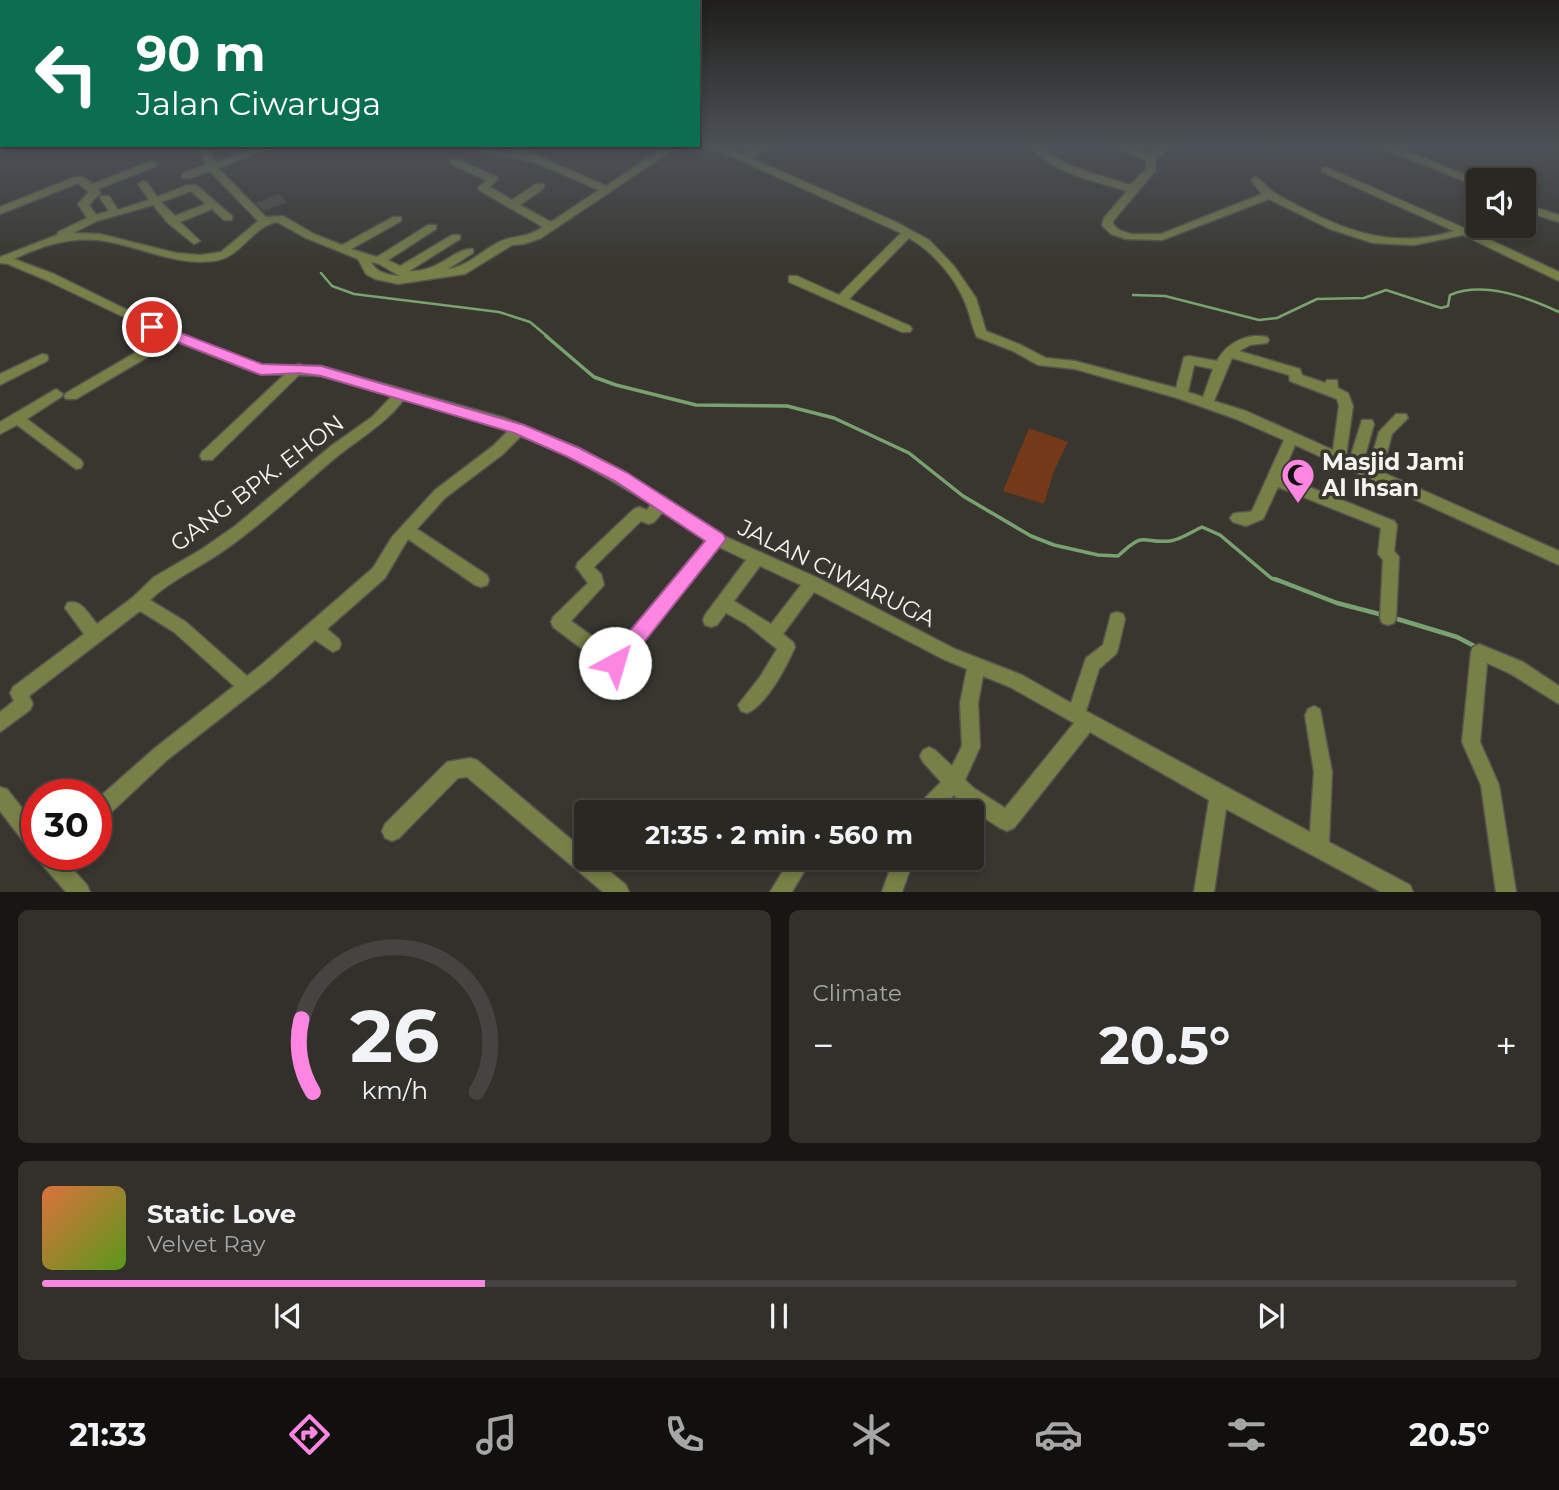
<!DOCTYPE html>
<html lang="en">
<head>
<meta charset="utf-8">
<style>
  body { margin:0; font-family:Montserrat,sans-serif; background:#32302b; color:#f1f3f6; height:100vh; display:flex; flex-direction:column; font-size:26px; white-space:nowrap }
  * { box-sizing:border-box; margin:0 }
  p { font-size:23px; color:#a5a6a6 }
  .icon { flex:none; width:38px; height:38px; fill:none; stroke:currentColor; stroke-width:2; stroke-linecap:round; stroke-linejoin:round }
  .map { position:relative; height:892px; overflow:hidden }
  .side { display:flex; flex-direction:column; gap:18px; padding:18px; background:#171613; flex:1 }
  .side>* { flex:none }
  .guide { position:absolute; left:0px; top:0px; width:700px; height:147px; box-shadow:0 4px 10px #0003,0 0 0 2px #464441; background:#0b6e4f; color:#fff; overflow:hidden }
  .tools { position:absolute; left:1466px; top:168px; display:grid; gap:14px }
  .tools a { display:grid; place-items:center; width:70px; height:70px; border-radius:7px; background:#2a2823; box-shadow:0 4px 10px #0003,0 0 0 2px #464441; font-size:35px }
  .speed { position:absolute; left:21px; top:779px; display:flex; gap:14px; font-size:35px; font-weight:700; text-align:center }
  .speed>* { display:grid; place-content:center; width:91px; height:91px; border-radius:50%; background:#2a2823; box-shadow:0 4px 10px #0003,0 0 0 2px #464441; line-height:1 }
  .speed .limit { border:10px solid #d22; background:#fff; color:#111 }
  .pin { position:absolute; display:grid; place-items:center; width:60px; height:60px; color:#fff; margin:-30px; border:4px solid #fff; border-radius:50%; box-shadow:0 2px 7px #0007 }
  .me { position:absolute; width:77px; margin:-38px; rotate:39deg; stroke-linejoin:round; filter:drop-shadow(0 0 5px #0008) }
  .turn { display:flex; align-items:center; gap:24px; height:147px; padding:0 21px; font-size:32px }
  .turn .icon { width:91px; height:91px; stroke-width:2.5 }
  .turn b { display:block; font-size:49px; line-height:60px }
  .big { font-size:52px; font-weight:700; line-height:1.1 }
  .side .card { flex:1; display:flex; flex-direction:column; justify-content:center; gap:10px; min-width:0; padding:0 24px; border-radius:10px; background:#32302b }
  .side .dial { align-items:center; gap:0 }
  .dial svg { height:182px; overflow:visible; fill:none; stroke:#464441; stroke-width:7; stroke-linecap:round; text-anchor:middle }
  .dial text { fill:#f1f3f6; stroke:none }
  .song { display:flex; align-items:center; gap:21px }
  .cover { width:84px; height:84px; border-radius:10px; background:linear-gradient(135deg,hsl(20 70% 55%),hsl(90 70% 35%)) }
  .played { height:7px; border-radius:4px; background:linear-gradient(90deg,#fd86e2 30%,#464441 30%) }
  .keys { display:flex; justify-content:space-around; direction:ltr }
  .heat { display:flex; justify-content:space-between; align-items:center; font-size:38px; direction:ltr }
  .side .tiles { flex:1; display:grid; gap:18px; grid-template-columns:1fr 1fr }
  .card:last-child { grid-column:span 2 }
  .trip { position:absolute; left:574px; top:800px; width:410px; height:70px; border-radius:7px; background:#2a2823; box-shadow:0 4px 10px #0003,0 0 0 2px #464441; font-weight:700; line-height:70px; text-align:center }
  .dock { display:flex; height:112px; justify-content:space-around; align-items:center; background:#11100e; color:#a5a6a6 }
  .dock .icon { width:49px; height:49px }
  .dock .active { color:#fd86e2 }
  .dock b { font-size:32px; color:#f1f3f6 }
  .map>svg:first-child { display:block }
</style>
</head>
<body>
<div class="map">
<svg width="1559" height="892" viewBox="0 0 1559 892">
  <rect width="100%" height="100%" fill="#38362f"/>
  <path fill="#743918" d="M1029,428l39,14 -14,29 -10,33 -41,-13z"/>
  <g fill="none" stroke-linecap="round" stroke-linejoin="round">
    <path stroke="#78a370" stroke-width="2.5" d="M321,273l11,13 22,8 145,18 31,10 18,15
      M1133,295l32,1 94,24 18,-2 40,-19 47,-1 22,-8 55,18 7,-2 2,-11c34,-14 77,2 109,17"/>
    <path stroke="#78a370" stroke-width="3.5" d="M546,336l48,41 22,8 80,20 91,1 47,12 75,35 54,43 68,40 23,9 44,10 20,1c29,-27 22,-12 52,-15 10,-1 23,-10 32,-14l18,8 51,43 8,3"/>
    <path stroke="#78a370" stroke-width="4.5" d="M1275,579l62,24 46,12
      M1394,618l63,19 21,11"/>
  </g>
  <path fill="#514b45" d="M279,194l8,8 -23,9 -8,-8z"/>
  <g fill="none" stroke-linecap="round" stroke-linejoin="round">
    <defs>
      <path id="minor" d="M198,145h10l7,18 49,-18h15l-61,23 48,49 17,-1 31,18 28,11 51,-28h8v4l-50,28 26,8 51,-32h8v4l-48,31 12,6 52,-31h8v4l-51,32c30,2 46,-24 64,-22v4l-25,16c23,-3 38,-24 59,-30 16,-4 20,-2 36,-12l-64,-37 -1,-2 8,-8 -35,-16v-4h8l38,17 1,2 -8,8 22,13 24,-16h8v4l-24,17 31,17 48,-32 -67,-29c-7,1 -11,-3 -17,-3 -12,-1 -25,-1 -36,-7l2,-2 28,4 14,-8h13l-13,8 13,2 70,31 62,-41h12l-139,93 -17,6 -12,1 -47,29 -67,10 -23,-5 -9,-5 -8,-15 -52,-21 -29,-16c-26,5 -35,35 -63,39 -41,5 -76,-16 -116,-21 -30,-3 -57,6 -84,19l40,15 102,50 106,42h31l6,-2 5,2h17l184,52 74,30 46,25 97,62 96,43 137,71 67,26 49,28 15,-45 17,-13 8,-31 6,-2 6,2 2,5 -7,30 -2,5 -17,15 -13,42 224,121 4,-60 -9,-57 3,-6 6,-3 6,3 12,63 -3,70 81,43 3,7h-32l-155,-83 -12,83h-20l15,-92 -119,-68 -76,96 -7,3 -7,-3 -39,-25 -7,-8 -16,17h-23l3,-7 23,-23 -18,-20 -3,-6 3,-6 6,-3 6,3 17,16 10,-20 -2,-43 7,-34 -24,-10 -129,-67 -31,42 10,8 2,5c-8,19 -29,59 -48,66l-6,-2 -3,-6 22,-28 17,-28 -31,-25 -20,-11 -9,12 -6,2 -6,-2 -2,-5 2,-5 41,-55 -27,-13 -98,122 -6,2 -6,-2 -56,-42 -2,-5 2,-5 35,-34 -12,-16 2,-5 56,-53 5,-2 8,3 4,-6 -82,-48 -48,-20 -18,18 -58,44 -28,31 70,46 2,5 -2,5 -6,2 -6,-2 -67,-46 -23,39 -58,51 12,10 2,5 -2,5 -6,3 -18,-12 -43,38 -105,82 -64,60 -7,2v-22l59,-52 79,-62 -60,-54 -34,-21 -111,85 4,8 -3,6 -30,22v-20l14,-11 -4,-8 3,-6 71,-53 -19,-26 2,-5c14,-5 22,12 30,21l35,-26 22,-21 48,-28 33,-23 96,-80 41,-29 20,-21 -71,-20 -22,-1 -87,85h-10l-2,-4 2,-4 82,-77 -28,-2 -81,-32 -99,58h-10l-2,-3 2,-3 98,-57 -118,-56 -38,-16 -8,-1v-6l57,-22 1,-3 29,-14 -9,-14 11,-12 -11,-9 -78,31v-7l75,-30h8l10,7 59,-23 5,3 -1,2 -58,23 2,4 -11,12 7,10 13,-4 -9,-13 1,-2h8l9,14 31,-10 -11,-16 5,-3 4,1 10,15 31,-12h8l36,31v4h-8l-12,-11 -32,13 20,19 -6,3 -26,-21 -15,-18 -56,16 -24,12 27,1 76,19 25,2 20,-3 37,-31 -48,-50 -20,7h-8v-4l24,-9zM191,191l15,13 -31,12 -14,-14zM371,262l8,2 21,12c-12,-1 -23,-3 -29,-14zM404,399l104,32 -15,15 -58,44 -43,47 -19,31 -113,98 -13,10 -61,-54 -36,-22c22,-21 51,-33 76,-51 39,-27 72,-60 108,-90 24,-20 51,-34 70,-60zM663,512l44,28 -93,112 -43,-31 33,-36 -3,-11 -7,-7 47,-46 8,3 5,-2zM760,566l41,19 -30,39 -37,-23zM983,676l27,11 64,36 -69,85 -30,-19 -10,-9 15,-33 -2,-44z
        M707,145h14l22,10 16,-10h13l-21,13 145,64 33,18 25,26 22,32 10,33 35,14 25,13 29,3 101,27 8,-31 5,-1 28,5c10,-18 29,-28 50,-24l2,3 -2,3 -17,2 -11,6 61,18 2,6 23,8 2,-3h10l1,8 10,5 5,13 -7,50 4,2 12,-38h10l2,4 -11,39 6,3 10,-34 17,-18h10l2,4 -16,16 -10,38 177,79v14l-264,-120 -13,31 112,45 3,4 -3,26 5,6 -3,61 -2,5 -6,2 -6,-2 -2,-5 3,-58 -5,-6 3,-26 -103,-41 -15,32 -17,7 -13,-4 -3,-4 3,-4c7,-3 12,0 19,-3l32,-71 -48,-21 -59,-21 -102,-29 -37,-4 -25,-14 -36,-14c-6,-12 -7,-25 -13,-37 -10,-24 -33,-50 -55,-62l-60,61 61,27 2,3 -2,3h-8l-113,-50v-6h8l42,19 62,-62zM1232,358l57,17 1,6 47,18 2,7 -6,44 -87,-39 -32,-10zM1194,365l19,4 -10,28 -15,-5z
        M1029,145c12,0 15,6 25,12 23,14 51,19 76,28l16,-16v-9l-33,-15h14l22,10 10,-10h11l-14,14 -1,12 -42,50v3l6,6 12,4h30l101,-40 -11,-14 5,-3c8,4 12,13 20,17 59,32 109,58 178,37l-132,-59v-4l4,-1 138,61 15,-6v4h5l-11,6 86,40v9l-96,-46 -49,10 -41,-2 -43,-14 -61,-30 -107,41 -36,-1 -15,-5 -9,-9 2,-7 23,-27c-32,-10 -76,-18 -98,-46z
        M1375,145h15l89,35v7z
        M1552,145h7v4z
        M1524,204l35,11v7l-35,-11z
        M42,354l5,1 1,3 -1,3 -47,24v-11z
        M56,389l7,5 -2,3 -34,22 54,41 2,4 -2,4 -5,1 -59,-44 -17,9v-12z
        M1479,644l44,18 36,24v18l-48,-30 -24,-11 -7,79 19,43 17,107h-20l-15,-107 -19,-43 9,-90 2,-5z
        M470,758l7,2 109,92v6h7l33,27 3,7h-26l-136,-115 -9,1 -59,60 -7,3 -7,-3 -3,-7 3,-7 62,-62z
        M0,787l7,2 30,38v27h22l28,31 3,7h-24l-27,-31 -3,-7 1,-1 -7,-3 -30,-39z
        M833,801l7,3 2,8h-20l3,-7z
        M791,858h21l-20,34h-22z
        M894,858h20l-12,34h-20z"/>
    </defs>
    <use href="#minor" stroke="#56544e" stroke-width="3"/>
    <use href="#minor" fill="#768047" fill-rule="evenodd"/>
  </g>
  <linearGradient id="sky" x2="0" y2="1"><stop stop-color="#1f1e1a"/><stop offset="0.54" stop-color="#4d5258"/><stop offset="1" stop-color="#4d5258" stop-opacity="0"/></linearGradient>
  <rect width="1559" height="270" fill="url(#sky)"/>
  <path fill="#fd86e2" stroke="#a45793" stroke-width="2" d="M152,322l110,42 59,2 203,59 55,23 47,24 97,62 3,5 -104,131 -7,2 -7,-2 -3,-7 3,-6 97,-116 -90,-60 -47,-24 -54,-24 -193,-57 -22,-3 -38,2 -114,-45 -2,-3z"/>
  <defs>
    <symbol id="mosque-pin" viewBox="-11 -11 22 30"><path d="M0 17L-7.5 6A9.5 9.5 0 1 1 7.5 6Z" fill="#fd86e2" stroke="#38362f"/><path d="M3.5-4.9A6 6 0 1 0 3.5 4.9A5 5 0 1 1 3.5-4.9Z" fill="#111"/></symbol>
  </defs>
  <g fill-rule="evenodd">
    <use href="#mosque-pin" x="1279" y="456" width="38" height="52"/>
  </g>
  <g text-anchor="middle" stroke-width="7" stroke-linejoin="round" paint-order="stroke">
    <g font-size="23" font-weight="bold" fill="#f5f4ef" stroke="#38362f" text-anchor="start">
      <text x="1322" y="470">Masjid Jami<tspan x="1322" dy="26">Al Ihsan</tspan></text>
    </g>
    <g font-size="23" fill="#f5f4ef" stroke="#38362f">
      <text transform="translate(257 483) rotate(-37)" y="8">GANG BPK. EHON</text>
      <text transform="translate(837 573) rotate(26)" y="8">JALAN CIWARUGA</text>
    </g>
  </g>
</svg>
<div class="tools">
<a><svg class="icon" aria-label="sound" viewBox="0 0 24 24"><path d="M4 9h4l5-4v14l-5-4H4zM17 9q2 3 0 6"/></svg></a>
</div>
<div class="speed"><div class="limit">30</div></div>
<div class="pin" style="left:152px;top:327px;background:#d93025"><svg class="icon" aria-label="arrive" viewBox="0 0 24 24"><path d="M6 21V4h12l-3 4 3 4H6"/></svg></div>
<svg class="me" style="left:615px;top:663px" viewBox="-20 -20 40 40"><circle r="19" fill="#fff"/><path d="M0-13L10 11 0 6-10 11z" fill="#fd86e2"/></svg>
<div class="trip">21:35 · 2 min · 560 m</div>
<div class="guide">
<div class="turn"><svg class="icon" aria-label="left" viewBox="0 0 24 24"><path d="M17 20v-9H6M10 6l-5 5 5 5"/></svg><div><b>90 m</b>Jalan Ciwaruga</div></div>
</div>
</div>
<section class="side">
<div class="tiles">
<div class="card dial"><svg viewBox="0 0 100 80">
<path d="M14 69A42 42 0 1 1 86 69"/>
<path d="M14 69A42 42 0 0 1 9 37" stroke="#fd86e2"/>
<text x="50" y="56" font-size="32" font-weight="700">26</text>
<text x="50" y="72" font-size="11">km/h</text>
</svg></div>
<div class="card"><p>Climate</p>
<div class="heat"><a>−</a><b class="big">20.5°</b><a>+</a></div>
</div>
<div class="card">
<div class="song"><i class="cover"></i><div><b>Static Love</b><p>Velvet Ray</p></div></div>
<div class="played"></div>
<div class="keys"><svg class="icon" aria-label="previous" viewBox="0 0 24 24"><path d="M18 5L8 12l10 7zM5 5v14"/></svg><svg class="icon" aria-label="pause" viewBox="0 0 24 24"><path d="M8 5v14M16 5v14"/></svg><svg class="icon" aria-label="next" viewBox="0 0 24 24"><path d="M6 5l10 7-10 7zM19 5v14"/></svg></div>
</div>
</div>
</section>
<nav class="dock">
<b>21:33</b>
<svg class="icon active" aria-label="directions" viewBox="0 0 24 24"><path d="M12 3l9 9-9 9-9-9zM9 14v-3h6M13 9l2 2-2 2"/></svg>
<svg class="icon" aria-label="music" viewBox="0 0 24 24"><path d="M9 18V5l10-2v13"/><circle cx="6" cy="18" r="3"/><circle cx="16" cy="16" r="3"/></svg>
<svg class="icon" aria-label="phone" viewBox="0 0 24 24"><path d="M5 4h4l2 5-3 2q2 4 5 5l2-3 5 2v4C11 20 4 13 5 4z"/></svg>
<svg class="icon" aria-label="climate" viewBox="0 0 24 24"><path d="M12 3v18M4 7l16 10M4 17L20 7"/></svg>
<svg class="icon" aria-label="car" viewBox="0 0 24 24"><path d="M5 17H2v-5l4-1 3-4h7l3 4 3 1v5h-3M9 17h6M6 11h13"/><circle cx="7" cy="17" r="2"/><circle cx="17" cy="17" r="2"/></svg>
<svg class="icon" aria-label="filters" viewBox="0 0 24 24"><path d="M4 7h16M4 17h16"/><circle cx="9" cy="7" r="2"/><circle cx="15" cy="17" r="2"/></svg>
<b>20.5°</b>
</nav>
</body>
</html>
